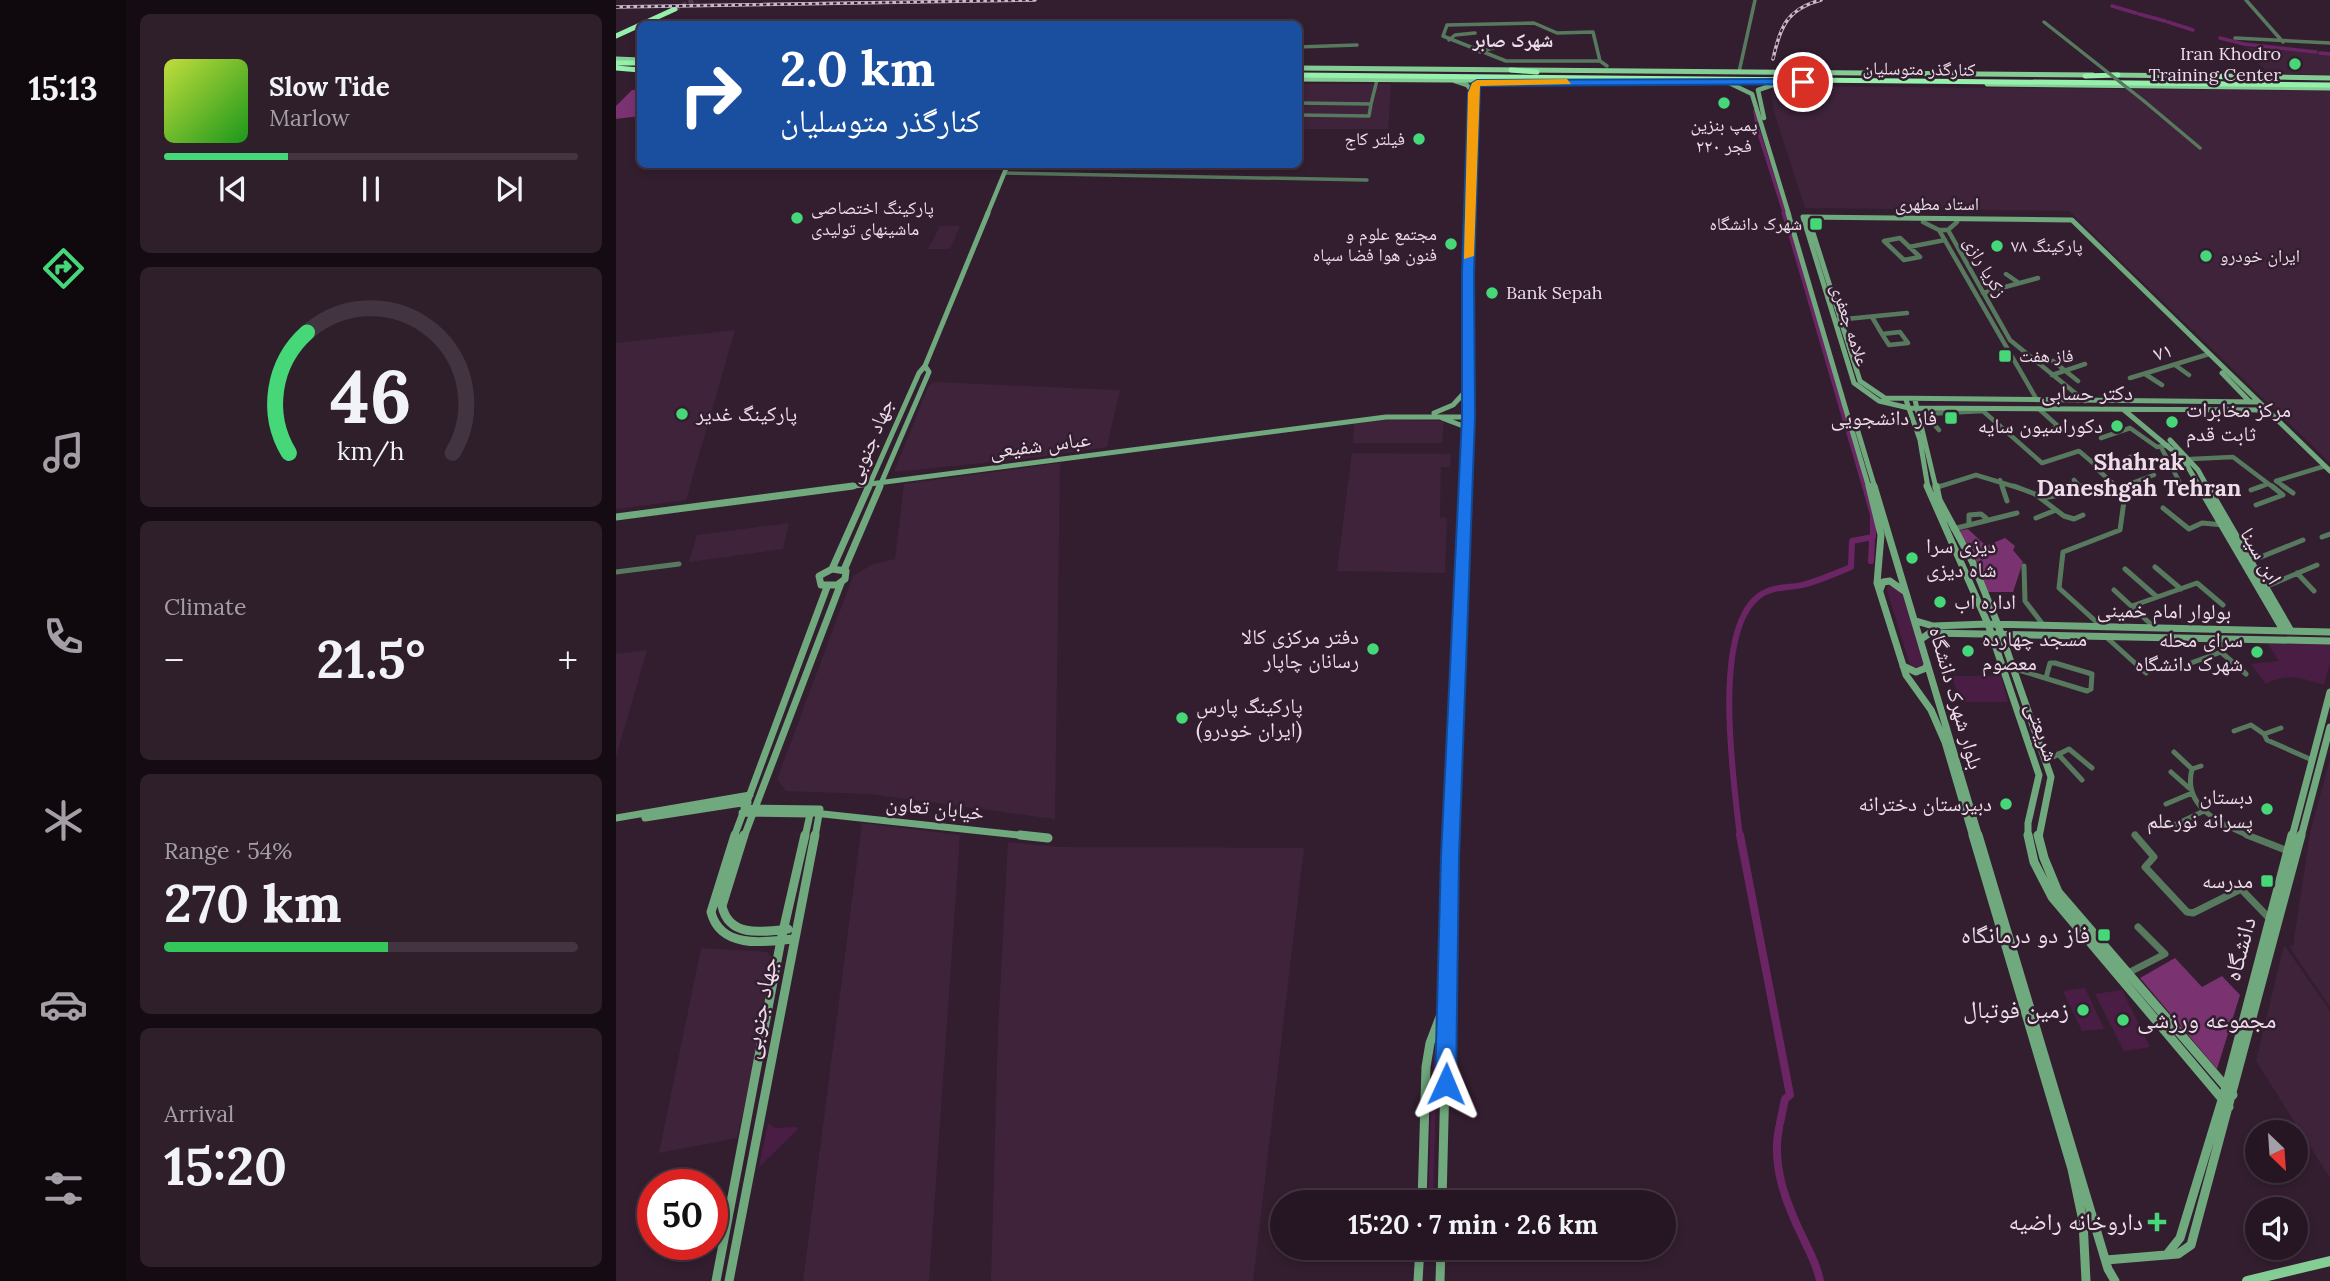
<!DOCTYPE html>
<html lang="en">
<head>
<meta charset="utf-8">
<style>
  body { margin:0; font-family:Lora,"Noto Naskh Arabic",serif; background:#2e1f2b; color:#f1f3f6; height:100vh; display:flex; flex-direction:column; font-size:26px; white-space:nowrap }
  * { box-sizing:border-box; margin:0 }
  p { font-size:23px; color:#a49fa6 }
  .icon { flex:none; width:38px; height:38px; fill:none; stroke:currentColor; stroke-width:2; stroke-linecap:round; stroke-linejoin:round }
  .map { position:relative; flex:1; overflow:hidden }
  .sheet { display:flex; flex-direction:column; gap:14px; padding:14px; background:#150c13; width:490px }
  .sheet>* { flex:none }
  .guide { position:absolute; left:21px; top:21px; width:665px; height:147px; border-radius:10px; box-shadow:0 4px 10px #0003,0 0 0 2px #423541; background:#1a4fa0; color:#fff; overflow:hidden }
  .needle { width:46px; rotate:155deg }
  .controls { position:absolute; left:1629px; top:1120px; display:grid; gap:14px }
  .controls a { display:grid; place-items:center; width:63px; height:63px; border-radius:50%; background:#261623; box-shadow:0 4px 10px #0003,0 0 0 2px #423541; font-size:35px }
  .speed { position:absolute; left:21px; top:1169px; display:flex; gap:14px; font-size:35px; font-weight:700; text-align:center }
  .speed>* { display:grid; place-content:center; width:91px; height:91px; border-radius:50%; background:#261623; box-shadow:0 4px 10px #0003,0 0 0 2px #423541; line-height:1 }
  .speed .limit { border:10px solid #d22; background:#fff; color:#111 }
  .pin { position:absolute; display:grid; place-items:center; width:60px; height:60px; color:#fff; margin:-30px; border:4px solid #fff; border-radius:50%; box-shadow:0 2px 7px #0007 }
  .me { position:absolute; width:77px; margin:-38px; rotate:1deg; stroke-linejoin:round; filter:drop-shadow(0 0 5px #0008) }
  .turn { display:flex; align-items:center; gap:24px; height:147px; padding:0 28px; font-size:32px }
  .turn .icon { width:91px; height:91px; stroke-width:2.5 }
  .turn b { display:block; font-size:49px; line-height:60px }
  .big { font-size:52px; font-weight:700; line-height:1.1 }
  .sheet .tile { flex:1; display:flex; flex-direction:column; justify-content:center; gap:10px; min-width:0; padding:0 24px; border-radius:10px; background:#2e1f2b }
  .sheet .dial { align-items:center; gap:0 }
  .dial svg { height:182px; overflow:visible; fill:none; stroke:#423541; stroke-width:7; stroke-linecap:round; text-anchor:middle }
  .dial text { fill:#f1f3f6; stroke:none }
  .song { display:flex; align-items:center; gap:21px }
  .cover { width:84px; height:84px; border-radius:10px; background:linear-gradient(135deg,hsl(70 70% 55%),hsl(120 70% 35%)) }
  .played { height:7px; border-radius:4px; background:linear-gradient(90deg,#46d779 30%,#423541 30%) }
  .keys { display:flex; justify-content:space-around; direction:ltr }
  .heat { display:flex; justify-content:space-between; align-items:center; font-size:38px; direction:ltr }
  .charge { height:10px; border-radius:5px; background:linear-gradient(90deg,#34c759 54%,#423541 0) }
  .trip { position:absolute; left:654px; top:1190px; width:406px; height:70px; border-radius:35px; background:#261623; box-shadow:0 4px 10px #0003,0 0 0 2px #423541; font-weight:700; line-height:70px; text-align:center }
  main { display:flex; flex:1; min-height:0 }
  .dock { display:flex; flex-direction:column; width:126px; justify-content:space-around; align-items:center; background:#0f090e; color:#a49fa6 }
  .dock .icon { width:49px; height:49px }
  .dock .on { color:#46d779 }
  .dock b { font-size:32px; color:#f1f3f6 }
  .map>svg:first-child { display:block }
</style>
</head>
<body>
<main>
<nav class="dock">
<b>15:13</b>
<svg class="icon on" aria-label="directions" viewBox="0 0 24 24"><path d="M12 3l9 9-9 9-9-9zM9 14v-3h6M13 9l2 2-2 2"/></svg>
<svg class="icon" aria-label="music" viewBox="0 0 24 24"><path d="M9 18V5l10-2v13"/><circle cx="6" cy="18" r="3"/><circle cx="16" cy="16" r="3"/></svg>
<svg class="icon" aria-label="phone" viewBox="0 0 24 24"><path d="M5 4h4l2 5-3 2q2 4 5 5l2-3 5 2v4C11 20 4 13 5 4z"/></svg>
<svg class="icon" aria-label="climate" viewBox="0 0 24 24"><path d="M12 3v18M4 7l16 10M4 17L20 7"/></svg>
<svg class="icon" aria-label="car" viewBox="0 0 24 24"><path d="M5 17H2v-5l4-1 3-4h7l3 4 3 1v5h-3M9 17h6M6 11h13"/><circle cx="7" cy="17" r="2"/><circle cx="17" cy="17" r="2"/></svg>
<svg class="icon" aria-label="filters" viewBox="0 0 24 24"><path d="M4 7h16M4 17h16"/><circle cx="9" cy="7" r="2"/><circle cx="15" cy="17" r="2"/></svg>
</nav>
<section class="sheet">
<div class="tile">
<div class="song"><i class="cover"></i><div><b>Slow Tide</b><p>Marlow</p></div></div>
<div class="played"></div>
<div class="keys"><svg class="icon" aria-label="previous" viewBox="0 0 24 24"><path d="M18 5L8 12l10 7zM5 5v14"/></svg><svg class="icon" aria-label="pause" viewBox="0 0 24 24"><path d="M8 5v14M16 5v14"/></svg><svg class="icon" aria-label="next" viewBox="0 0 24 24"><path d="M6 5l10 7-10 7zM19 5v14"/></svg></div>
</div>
<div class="tile dial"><svg viewBox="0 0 100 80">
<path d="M14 69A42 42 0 1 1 86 69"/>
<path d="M14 69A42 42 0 0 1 22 16" stroke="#46d779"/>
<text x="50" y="56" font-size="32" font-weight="700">46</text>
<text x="50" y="72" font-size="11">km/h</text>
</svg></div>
<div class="tile"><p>Climate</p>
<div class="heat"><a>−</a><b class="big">21.5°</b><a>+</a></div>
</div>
<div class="tile"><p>Range · 54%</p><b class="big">270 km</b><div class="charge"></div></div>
<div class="tile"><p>Arrival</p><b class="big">15:20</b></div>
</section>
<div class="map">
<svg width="1714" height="1281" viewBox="0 0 1714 1281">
  <rect width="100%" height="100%" fill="#331e2f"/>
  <path fill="#3e233a" d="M1629,47l85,8v20l-61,-1z
    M683,84h92l-3,45h-89z
    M1163,86l551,5v372l-261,-252 -264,-3 -31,-96 -3,-23z
    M324,226h20l-10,23h-22z
    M119,330l-49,170 -70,9v-166z
    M319,382l159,7 26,1 -13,57 -83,12 -130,13 35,-87z
    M768,420l60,1 -2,22h-89l1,-19z
    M736,453l99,1 -1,13h-9l-1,50 7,1 -2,55 -108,-2z
    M444,463l-5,356 -185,-25 -84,-3 -9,-12 76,-203 20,-12 22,-5 9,-75z
    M173,523l-6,26 -94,13 8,-27z
    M31,650l-31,107v-103z
    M1714,759v248l-41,-61h4l17,-113z
    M246,823l98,12 -31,446h-126z
    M392,842l50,5 246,1 -51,433h-262l7,-251z
    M1668,945l46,66v167l-74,-117z
    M85,948l66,4 7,8 -19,101 -18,77 -78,15z"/>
  <path fill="#4a1e44" d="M1277,585l10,9 21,69 -5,5 -9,-3 -23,-75 1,-4z
    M1652,644h62v19l-6,22c-21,-7 -38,-13 -58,-1l-15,-20 28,-3z
    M1336,676h49l7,26h-48z
    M1469,988l19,41 -22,2 -19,-40z
    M1506,990l28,57 -26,4 -29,-57z
    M817,1048l4,9 -4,142v3h-5z
    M152,1123l7,5 22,-1v3l-38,37z"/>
  <path fill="#7a3271" d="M16,90h8v26l-24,3v-13z
    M1352,529l18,17 19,-8 10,8 -2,4 10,12 -10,30h-27l-13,-41 -15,-20z
    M1559,958l27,29 20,-11 18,19 -23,74 -77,-91z"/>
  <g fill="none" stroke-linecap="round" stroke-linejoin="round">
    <path stroke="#6c2564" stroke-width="3.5" d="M1496,6l24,7
      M1523,14l26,7
      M1552,22l25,8
      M1604,38l24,6 72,8
      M1704,53l10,1
      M1139,111l2,13
      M1141,127l28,88"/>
    <path stroke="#6c2564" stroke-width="5" d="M1168,213l3,9
      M1172,225l77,263"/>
    <path stroke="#6c2564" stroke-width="6" d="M1255,561l1,-20
      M1124,837c-6,-54 -29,-205 19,-241 14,-11 31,-7 47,-12 15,-4 30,-11 45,-17l1,-26 21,-4v-22l-8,-29"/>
    <path stroke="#6c2564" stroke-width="8" d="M1124,835l50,260 -5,4 -5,24
      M1163,1128c-8,38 8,78 25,112 7,15 13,25 16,41"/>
    <path stroke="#4f3b4b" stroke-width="5" stroke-dasharray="5 2.5" stroke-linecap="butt" d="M59,9l21,-9"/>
    <path stroke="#577a5f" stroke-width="3.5" d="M1630,0l37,42
      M918,23l23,10 36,-1 7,29h-94l-63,-25 4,-11z
      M1619,38l95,5
      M833,40l6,-5 20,-2
      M682,47l59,-2
      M864,52l22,-7
      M984,61l7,5
      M1123,72l16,-72
      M1528,101l56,47
      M682,103l73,1 -2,12 -71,-1
      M755,104l6,-24
      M389,173l362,7"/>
    <path stroke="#577a5f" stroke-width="4.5" d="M1307,222l16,8h9l62,110 75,61
      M1323,230l98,170
      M1332,230l9,-8
      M1284,238l20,19 -16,3 -20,-19z
      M1293,247l36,-7
      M1390,274l13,9
      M1367,293l55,-15
      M1256,317l10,17
      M1220,320l71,-7
      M1284,332l8,11 -19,2 -7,-11z
      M1437,361l25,20
      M1559,365l14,10
      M1529,374l17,11
      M1436,375l33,-11
      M1514,378l79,-24
      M1423,409l20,18 -18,6
      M1323,430l-14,-16 58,-3 59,52 37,-12 20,17
      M1485,438l29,-10 27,19 11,-2
      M1545,447l18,34
      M1575,459l42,-2 41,31
      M1384,480l3,8
      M1458,480l7,8
      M1319,488l41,-13 43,13
      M1502,488l36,-13
      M1502,488l-21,-19 36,-13
      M1641,488l11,-4
      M1670,488l-10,-7 49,-15"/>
    <path stroke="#577a5f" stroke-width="5" d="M1386,486l5,15
      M1398,486l21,8 29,22 10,3 9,-4
      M1667,486l10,7
      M1319,488l5,-2
      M1502,488l5,-2
      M1635,490l11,-4
      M1426,498l38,-6 2,-6
      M1640,505l27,-10 -11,-9
      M1547,508l26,21 13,-6 22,2
      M1420,518l20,-8
      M1353,524v-9l12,-1 5,4
      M1337,529l64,-16
      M1706,537l8,-3
      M1635,561l52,-21
      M1408,566l1,35 19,25
      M1539,567l26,22
      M1509,569l32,28
      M0,572l63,-8
      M1681,573l17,18
      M1649,587l52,-22
      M1498,590l41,38
      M1516,606l65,-23 26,22
      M1486,627l-43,-39 4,-36 57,-22 5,-36 -9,-8
      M1489,636l41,37
      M1603,638l2,14 25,22
      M1575,663l30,-11
      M1396,668l75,23 4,-2 1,-15 -37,-11h-5l-4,15
      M1665,728l-17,6 3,6 45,20
      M1618,731l17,-6 13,9
      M1558,752l18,17
      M1442,754l24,26
      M1429,761l24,-12 23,19
      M1585,766l-9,3c-10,38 29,55 59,68
      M1555,772l18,16
      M1550,804l26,-11
      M1554,827l36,-17"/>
    <path stroke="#577a5f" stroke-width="7" d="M1519,835l19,22 -9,10 42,45 6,1 48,-24 29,30
      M1631,835l41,16
      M1510,974l39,-20 -27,-27"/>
    <path stroke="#70a97e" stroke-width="4.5" d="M839,81l12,4 6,8 -3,122
      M1109,81l27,13 37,121
      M1142,90l6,28
      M1142,90l24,-8
      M371,215l21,-51"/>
    <path stroke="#70a97e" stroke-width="5" d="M1172,213l81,275
      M1192,217l52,164 25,17 373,4
      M1606,373l28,29
      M1290,400l14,40 8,48
      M1299,400l21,88
      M1508,410l60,50 16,28
      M1650,410l-357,-2 -30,-7 -25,-18 -51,-166 269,3 258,251
      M818,413l19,-8 11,-12
      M826,418l21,8
      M1240,425l19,63
      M848,436l2,-51
      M1554,440l28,30 10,18
      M223,488l547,-71h83
      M252,488l51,-115 6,-7 63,-153
      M263,488l50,-116 -4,-6
      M850,488l4,-275"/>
    <path stroke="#70a97e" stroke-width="7" d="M1253,486l12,49 -4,48 29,92 25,35 14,32 28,95
      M1258,486l105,351
      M1311,486l61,138 51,151 -11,48v14
      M1320,486l3,14 33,61 26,64 53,152 -12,60
      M1583,486l84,144
      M1591,486l84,145
      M0,517l237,-31
      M216,569l37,-83
      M216,569l14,2 -1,8 -8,6h-16l-2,-9z
      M228,570l36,-84
      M1264,590l3,-8 7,-1 14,10
      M1300,621l17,5 55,-2 342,8
      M1305,639l9,-6 400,8
      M1287,666l13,6 10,-4 1,-5
      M128,808l76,1 -5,28
      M126,813l68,1 -5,23
      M198,813l222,24
      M0,818l134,-23
      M29,818l103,-16
      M118,837l93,-250
      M128,837l97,-254
      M835,837l15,-351
      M1676,837l38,-145
      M1685,837l29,-110"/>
    <path stroke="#70a97e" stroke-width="9" d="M119,835l-24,77c9,36 51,31 81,27
      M128,835l-22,71c7,32 41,26 66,23
      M404,835l28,3
      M1357,835l99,334 11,52 3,60
      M1362,835l130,434 7,12
      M1412,835l6,27 18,35 177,210
      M1422,835l6,23 14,34 175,203
      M806,1202l4,-135 4,-24 15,-39
      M826,1202l9,-367
      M1552,1253l12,-15 46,-151 66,-252
      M1490,1260l72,-6 13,-9 110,-410
      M100,1281l65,-341 24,-105
      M113,1281l86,-446
      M802,1281l2,-33
      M824,1281l1,-33"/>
    <path stroke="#84ce96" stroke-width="5" d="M0,59l24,1
      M682,68l795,7
      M1496,75l82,1
      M1605,76l109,2
      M682,79l421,3
      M1371,84l343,4"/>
    <path stroke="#84ce96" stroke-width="10" d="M1631,1281l83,-20"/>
    <path stroke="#95f0ac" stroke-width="5" d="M0,36l59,-27
      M0,63h24
      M0,68l24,2
      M895,70l26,2
      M682,75l1032,10
      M1571,75l41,2
      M1469,76l33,-1"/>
    <defs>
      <path id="rail" d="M0,7l419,-7
        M1157,59c7,-32 14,-50 48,-59"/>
    </defs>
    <use href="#rail" stroke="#c9b9c6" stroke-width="3.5"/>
    <use href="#rail" stroke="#331e2f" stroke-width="2" stroke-dasharray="3.5" stroke-linecap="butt"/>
    <path stroke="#577a5f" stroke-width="3.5" d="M1428,22l100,79"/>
  </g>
  <path fill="#1a73e8" stroke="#114b97" stroke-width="2" d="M1187,79l3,5 -326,2 -6,187 1,144 -16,440 -3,227 -3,7 -7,3 -8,-3 -3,-7 6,-227 21,-440v-144l6,-180 4,-10 5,-3z"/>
  <path fill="#f59e0b" d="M951,79l4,5 -91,2 -6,170 -10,3 4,-166 4,-10 5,-3z"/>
  <g fill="#46d779" stroke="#331e2f" stroke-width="2.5">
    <circle cx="1679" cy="64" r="7"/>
    <circle cx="1108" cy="103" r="7"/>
    <circle cx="803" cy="139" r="7"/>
    <circle cx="181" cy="218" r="7"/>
    <rect x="1193" y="217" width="14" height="14" rx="3.5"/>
    <circle cx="835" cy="244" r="7"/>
    <circle cx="1381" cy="246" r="7"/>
    <circle cx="1590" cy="256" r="7"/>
    <circle cx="876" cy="293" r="7"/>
    <rect x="1382" y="349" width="14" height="14" rx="3.5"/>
    <circle cx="66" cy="414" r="7"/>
    <rect x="1328" y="411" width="14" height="14" rx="3.5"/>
    <circle cx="1556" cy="422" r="7"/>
    <circle cx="1501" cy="426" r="7"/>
    <circle cx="1296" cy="558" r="7"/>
    <circle cx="1324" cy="602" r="7"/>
    <circle cx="757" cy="649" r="7"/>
    <circle cx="1352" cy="651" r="7"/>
    <circle cx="1641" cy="652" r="7"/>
    <circle cx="566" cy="718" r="7"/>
    <circle cx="1390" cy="804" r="7"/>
    <circle cx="1651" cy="809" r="7"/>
    <rect x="1644" y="874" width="14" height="14" rx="3.5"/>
    <rect x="1481" y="928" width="14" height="14" rx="3.5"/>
    <circle cx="1467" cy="1010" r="7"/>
    <circle cx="1507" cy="1020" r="7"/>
    <path d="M1537.5 1211.5h7v7h7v7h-7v7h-7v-7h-7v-7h7z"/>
  </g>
  <g text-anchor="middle" stroke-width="5" stroke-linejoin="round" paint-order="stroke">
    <g font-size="18" fill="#ecdde9" stroke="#331e2f" text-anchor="start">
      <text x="1665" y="60" text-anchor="end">Iran Khodro<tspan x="1665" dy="21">Training Center</tspan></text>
      <text x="1108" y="131" text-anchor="middle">پمپ بنزین<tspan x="1108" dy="21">۲۲۰ فجر</tspan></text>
      <text x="789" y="145" text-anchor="end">فیلتر کاج</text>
      <text x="195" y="214">پارکینگ اختصاصی<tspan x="195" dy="21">ماشینهای تولیدی</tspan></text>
      <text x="1186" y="230" text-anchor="end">شهرک دانشگاه</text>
      <text x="821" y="240" text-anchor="end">مجتمع علوم و<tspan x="821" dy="21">فنون هوا فضا سپاه</tspan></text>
      <text x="1395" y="252">پارکینگ ۷۸</text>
      <text x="1604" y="262">ایران خودرو</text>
      <text x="890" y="299">Bank Sepah</text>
      <text x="1403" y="362">فاز هفت</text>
    </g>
    <g font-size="18" fill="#ecdde9" stroke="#331e2f">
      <text transform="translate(1303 69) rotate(1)" y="6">کنارگذر متوسلیان</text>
      <text x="1321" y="210">استاد مطهری</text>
      <text transform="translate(1369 267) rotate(60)" y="6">زکریا رازی</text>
      <text transform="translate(1234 325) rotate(72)" y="6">علامه جعفری</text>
    </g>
    <g font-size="19" font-weight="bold" fill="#ecdde9" stroke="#331e2f">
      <text x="897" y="47">شهرک صابر</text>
    </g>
    <g font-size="21" fill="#ecdde9" stroke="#331e2f">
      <text transform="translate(1547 352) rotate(-17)" y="7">۷۱</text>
      <text x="1471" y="400">دکتر حسابی</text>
      <text transform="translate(254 441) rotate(-67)" y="7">جهاد جنوبی</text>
      <text transform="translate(424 445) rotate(-7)" y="7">عباس شفیعی</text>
      <text transform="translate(1645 556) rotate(60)" y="7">ابن سینا</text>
      <text transform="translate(1548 611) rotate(1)" y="7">بولوار امام خمینی</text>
      <text transform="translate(1340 698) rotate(74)" y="7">بلوار شهرک دانشگاه</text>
      <text transform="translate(1426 732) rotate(71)" y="7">شریعتی</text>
      <text transform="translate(319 808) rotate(6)" y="7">خیابان تعاون</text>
    </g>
    <g font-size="21" fill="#ecdde9" stroke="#331e2f" text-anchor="end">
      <text x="1570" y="417" text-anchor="start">مرکز مخابرات<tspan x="1570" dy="24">ثابت قدم</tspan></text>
      <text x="80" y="421" text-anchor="start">پارکینگ غدیر</text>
      <text x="1321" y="425">فاز دانشجویی</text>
      <text x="1487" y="433">دکوراسیون سایه</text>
      <text x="1310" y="553" text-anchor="start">دیزی سرا<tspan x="1310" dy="24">شاه دیزی</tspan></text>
      <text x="1338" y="609" text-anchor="start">اداره اب</text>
      <text x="743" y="644">دفتر مرکزی کالا<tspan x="743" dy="24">رسانان چاپار</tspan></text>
      <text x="1366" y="646" text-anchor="start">مسجد چهارده<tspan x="1366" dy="24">معصوم</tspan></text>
      <text x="1627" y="647">سرای محله<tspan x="1627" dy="24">شهرک دانشگاه</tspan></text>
      <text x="580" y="713" text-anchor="start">پارکینگ پارس<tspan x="580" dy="24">(ایران خودرو)</tspan></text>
      <text x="1637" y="804">دبستان<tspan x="1637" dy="24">پسرانه نورعلم</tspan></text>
      <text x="1376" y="811">دبیرستان دخترانه</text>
      <text x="1637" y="888">مدرسه</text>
    </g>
    <g font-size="23" font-weight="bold" fill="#ecdde9" stroke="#331e2f">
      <text x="1523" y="470">Shahrak<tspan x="1523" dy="26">Daneshgah Tehran</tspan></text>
    </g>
    <g font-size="24" fill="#ecdde9" stroke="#331e2f" text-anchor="end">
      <text x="1474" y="943">فاز دو درمانگاه</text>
      <text x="1453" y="1018">زمین فوتبال</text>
      <text x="1521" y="1028" text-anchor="start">مجموعه ورزشی</text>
      <text x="1527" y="1230">داروخانه راضیه</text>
    </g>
    <g font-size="24" fill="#ecdde9" stroke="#331e2f">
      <text transform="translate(1624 949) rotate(-75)" y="8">دانشگاه</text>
      <text transform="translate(144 1008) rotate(-79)" y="8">جهاد جنوبی</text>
    </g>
  </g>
</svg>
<div class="controls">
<a><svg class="needle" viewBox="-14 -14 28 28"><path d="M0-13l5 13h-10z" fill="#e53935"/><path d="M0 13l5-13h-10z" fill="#a49fa6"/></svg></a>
<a><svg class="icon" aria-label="sound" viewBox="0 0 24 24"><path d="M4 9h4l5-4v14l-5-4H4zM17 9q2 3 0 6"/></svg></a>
</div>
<div class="speed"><div class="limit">50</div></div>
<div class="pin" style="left:1187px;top:82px;background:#d93025"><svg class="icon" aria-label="arrive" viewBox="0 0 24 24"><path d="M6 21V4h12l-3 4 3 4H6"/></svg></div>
<svg class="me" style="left:830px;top:1084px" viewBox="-20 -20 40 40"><path d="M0-17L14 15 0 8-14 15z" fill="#1a73e8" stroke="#fff" stroke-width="4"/></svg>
<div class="trip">15:20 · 7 min · 2.6 km</div>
<div class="guide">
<div class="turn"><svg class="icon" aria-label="right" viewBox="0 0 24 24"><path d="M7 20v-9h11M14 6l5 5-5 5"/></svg><div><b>2.0 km</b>کنارگذر متوسلیان</div></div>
</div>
</div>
</main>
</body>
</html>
